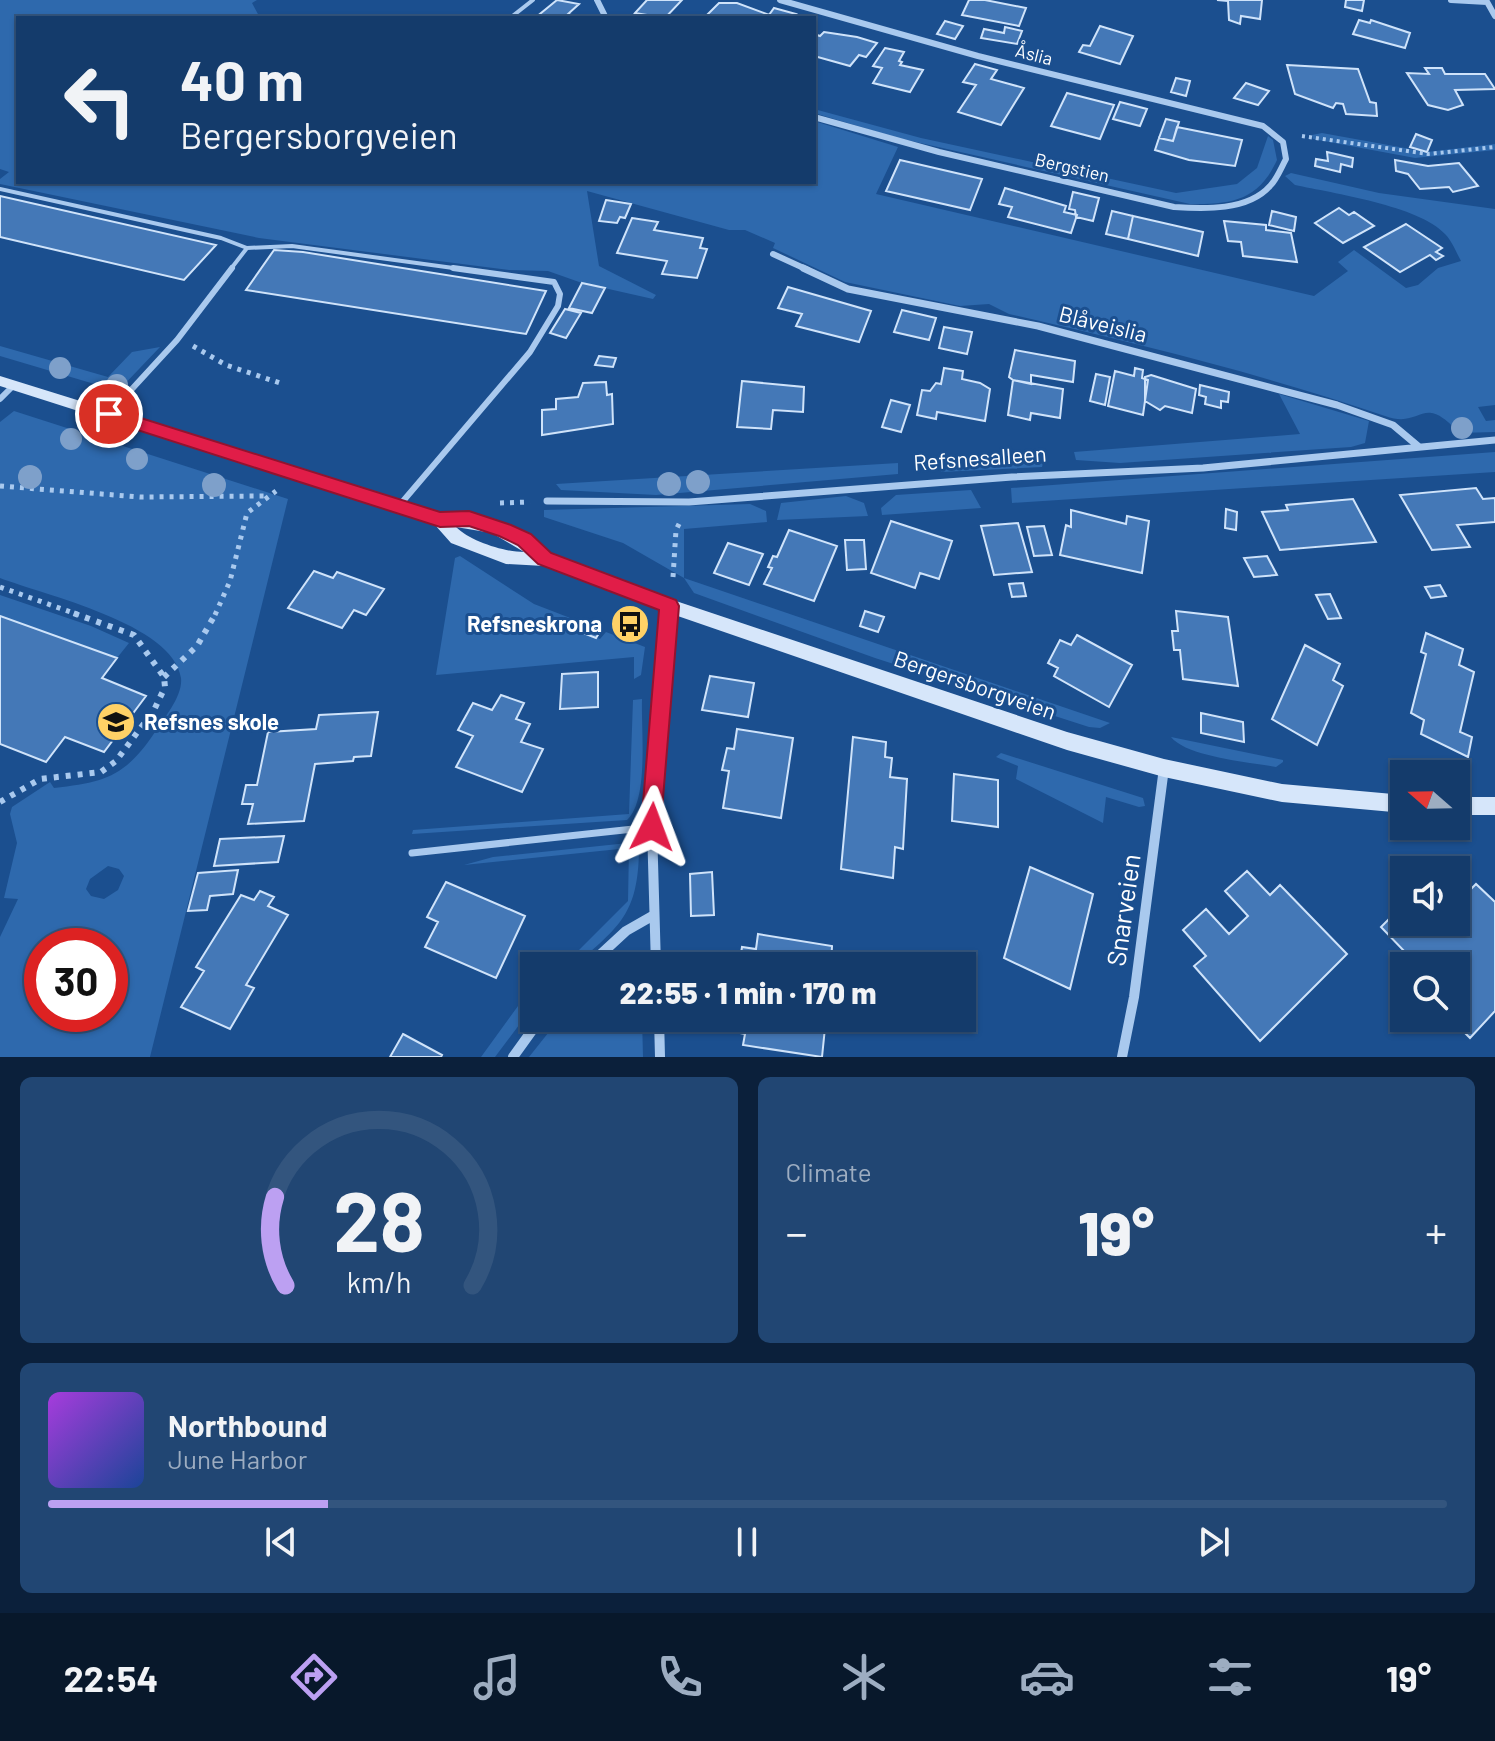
<!DOCTYPE html>
<html lang="en">
<head>
<meta charset="utf-8">
<style>
  body { margin:0; font-family:Barlow,sans-serif; background:#214673; color:#f1f3f6; height:100vh; display:flex; flex-direction:column; font-size:30px; white-space:nowrap }
  * { box-sizing:border-box; margin:0 }
  p { font-size:26px; color:#9dadc1 }
  .icon { flex:none; width:44px; height:44px; fill:none; stroke:currentColor; stroke-width:2; stroke-linecap:round; stroke-linejoin:round }
  .map { position:relative; height:1057px; overflow:hidden }
  .side { display:flex; flex-direction:column; gap:20px; padding:20px; background:#0b203b; flex:1 }
  .side>* { flex:none }
  .banner { position:absolute; left:16px; top:16px; width:800px; height:168px; border-radius:0px; box-shadow:0 2px 6px #0004,0 0 0 2px #33557e; background:#143b6b; color:#f1f3f6; overflow:hidden }
  .needle { width:52px; rotate:290deg }
  .buttons { position:absolute; left:1390px; top:760px; display:grid; gap:16px }
  .buttons a { display:grid; place-items:center; width:80px; height:80px; border-radius:0px; background:#143b6b; box-shadow:0 2px 6px #0004,0 0 0 2px #33557e; font-size:40px }
  .speed { position:absolute; left:24px; top:928px; display:flex; gap:16px; font-size:40px; font-weight:700; text-align:center }
  .speed>* { display:grid; place-content:center; width:104px; height:104px; border-radius:50%; background:#143b6b; box-shadow:0 2px 6px #0004,0 0 0 2px #33557e; line-height:1 }
  .speed .limit { border:12px solid #d22; background:#fff; color:#111 }
  .pin { position:absolute; display:grid; place-items:center; width:68px; height:68px; color:#fff; margin:-34px; border:4px solid #fff; border-radius:50%; box-shadow:0 2px 8px #0007 }
  .me { position:absolute; width:88px; margin:-44px; rotate:3deg; stroke-linejoin:round; filter:drop-shadow(0 0 6px #0008) }
  .turn { display:flex; align-items:center; gap:28px; height:168px; padding:0 32px; font-size:36px }
  .turn .icon { width:104px; height:104px; stroke-width:2.5 }
  .turn b { display:block; font-size:56px; line-height:68px }
  .big { font-size:60px; font-weight:800; line-height:1.1 }
  .side .widget { flex:1; display:flex; flex-direction:column; justify-content:center; gap:12px; min-width:0; padding:0 28px; border-radius:12px; background:#214673 }
  .side .dial { align-items:center; gap:0 }
  .dial svg { height:208px; overflow:visible; fill:none; stroke:#33557e; stroke-width:7; stroke-linecap:round; text-anchor:middle }
  .dial text { fill:#f1f3f6; stroke:none }
  .song { display:flex; align-items:center; gap:24px }
  .cover { width:96px; height:96px; border-radius:12px; background:linear-gradient(135deg,hsl(280 70% 55%),hsl(220 70% 35%)) }
  .played { height:8px; border-radius:4px; background:linear-gradient(90deg,#bca0f2 20%,#33557e 20%) }
  .keys { display:flex; justify-content:space-around; direction:ltr }
  .heat { display:flex; justify-content:space-between; align-items:center; font-size:44px; direction:ltr }
  .side .tiles { flex:1; display:grid; gap:20px; grid-template-columns:1fr 1fr }
  .widget:last-child { grid-column:span 2 }
  .trip { position:absolute; left:520px; top:952px; width:456px; height:80px; border-radius:0px; background:#143b6b; box-shadow:0 2px 6px #0004,0 0 0 2px #33557e; font-weight:800; line-height:80px; text-align:center }
  .tab-bar { display:flex; height:128px; justify-content:space-around; align-items:center; background:#08182b; color:#9dadc1 }
  .tab-bar .icon { width:56px; height:56px }
  .tab-bar .active { color:#bca0f2 }
  .tab-bar b { font-size:36px; color:#f1f3f6 }
  .map>svg:first-child { display:block }
</style>
</head>
<body>
<div class="map">
<svg width="1495" height="1057" viewBox="0 0 1495 1057">
  <rect width="100%" height="100%" fill="#1b4f8f"/>
  <path fill="#2e69ad" fill-rule="evenodd" d="M0,0h257l-5,3 7,13 13,2h-254v164h796v-61l84,26 -22,47 438,102 34,-25 -10,-9 16,-12 52,38 12,-3 20,-17 23,-7c-5,-9 -9,-20 -16,-27 -25,-28 -113,-41 -150,-49l-10,-9 6,-3 88,20 116,16v196l-17,2 8,14 9,-1v12l-36,1c-38,-42 -36,-3 -74,-17 -123,-42 -249,-73 -376,-102l-20,-10 -29,2 -115,-24 -72,-34 2,-5 -30,-13h-16l-142,-39 12,75 57,29 -3,4 -71,-16 -34,-12 -39,-1 -250,-32 -259,-54v-5l9,-7 -9,-3z
    M814,109l107,29 255,55 61,-9 20,-16 11,-32 5,4 4,20c-19,41 -45,44 -87,44l-292,-66 -84,-25z
    M1322,133l105,19 68,-8v6l-80,8 -102,-19 -1,-4z
    M0,346l108,31 24,-25 28,-5 -42,44 -118,-35z
    M1279,394l90,27 -4,22 -14,4 -231,16 -44,-3 -2,-8 226,-18z
    M14,411l274,88 -138,558h-150v-120l18,-38 -14,-1 13,-55 -7,-29 2,-7 38,-25 4,6c51,-6 71,-11 101,-56 9,-14 28,-36 26,-54 -7,-54 -137,-83 -181,-100v-156zM108,866l11,3 5,7 -6,14 -14,9 -13,-3 -5,-7 4,-10zM42,946h68v68h-68z
    M1495,452v20l-483,31 -1,-15z
    M1045,455l-3,12 -101,5 -3,-11z
    M898,463v11l-242,21 -95,-5 -5,-6z
    M971,490l10,18 -99,7 -1,-7 15,-13z
    M846,496l18,7 4,13 -91,4 4,-17z
    M750,504l16,7 1,11 -83,7v49l426,145 -10,5 -11,-1 -214,-69 -181,-65 -10,-15 -61,-35 -79,-26v-7z
    M460,556l74,48 44,17 -4,9 26,9 6,-7 39,15 -4,28 -7,4v-22l-198,18 19,-117z
    M0,595l91,31 38,17 -12,15 -117,-42z
    M642,699c-1,31 7,101 -15,121l-215,14 1,-4 216,-16 4,-114z
    M1171,737l112,23v2l-7,5c-27,-5 -89,-10 -105,-30z
    M1001,753l142,45 2,8 -6,1 -33,-10 -3,26 -87,-44 2,-13 -22,-9z
    M628,843l11,7c-1,64 -19,76 -65,116h-11l65,-65 1,-53 -165,17 29,-8z
    M534,992v13l-39,52h-14l37,-51z
    M560,1018h82l1,39h-114z"/>
  <path fill="#4478b7" stroke="#cfe3fa" stroke-width="2" d="M557,0l22,4 -11,10 10,3 -43,1z
    M647,0h35l-17,18 -30,-5z
    M969,0h16l41,8 -7,18 -57,-11z
    M1217,0h45l-2,19 -19,-3 -1,8 -11,-4 -1,-19z
    M1346,0h18l-2,11 -17,-4z
    M719,3h18l35,13 -58,2 -7,-3z
    M774,8l22,6 -4,4h-21l-2,-3z
    M1359,20l11,3 1,-3 39,13 -5,15 -52,-14z
    M945,21l18,5 -8,13 -18,-5z
    M1100,26l33,10 -13,28 -41,-12 4,-7 7,1z
    M1005,27l17,4 -5,13 -36,-6 3,-9 20,4z
    M824,32l33,5 20,6 -11,14 -7,-2 -9,11 -36,-10v-22l6,2z
    M885,48l19,4 -5,9 3,1 -2,3 23,5 -13,22 -37,-9 9,-15 -9,-2z
    M975,64l22,6 -6,9 33,9 -23,37 -43,-13 18,-27 -13,-3z
    M1287,65l71,4 12,33 6,1 1,13 -31,-2 -3,-10 -7,-1 -3,5 -38,-14z
    M1425,68h17l3,6h40l10,15 -40,1 8,15 -15,5 -20,-5 -21,-32 22,1z
    M1176,78l14,3 -4,15 -15,-4z
    M1246,83l23,8 -11,14 -24,-7z
    M1067,93l47,12 -14,34 -49,-13z
    M1120,102l27,7 -7,17 -27,-7z
    M1166,119l13,3 -6,19 -14,-3z
    M1177,127l65,13 -7,26 -46,-6 -34,-10 4,-12 14,3z
    M1416,134l16,6 -5,12 -17,-5z
    M1327,152l26,6 -1,9 -11,-3 -1,8 -25,-6 1,-7 12,2z
    M900,160l82,19 -12,31 -84,-19z
    M1395,160l33,6 31,-3 19,23 -25,6 -4,-5 -29,2 -12,-15 -12,-3z
    M1005,188l61,18 -2,6 13,3 -6,18 -63,-16 4,-10 -13,-3z
    M1073,192l26,6 -6,23 -17,-4 -1,-7 -6,-1z
    M0,196l216,49 -32,35 -184,-43z
    M606,200l25,4 -6,14 -5,-1 -3,6 -18,-2z
    M1339,208l10,7 5,-3 20,14 -31,17 -28,-20z
    M1112,211l21,5 -5,23 -22,-5z
    M1272,211l24,6 -2,14 -25,-6z
    M1133,216l70,16 -5,24 -70,-17z
    M632,218l26,4 -4,8 49,8 -3,10 7,1 -10,29 -35,-4 5,-13 -50,-8z
    M1224,221l42,4v5l25,3 6,29 -54,-6 -2,-14 -13,-1z
    M1406,224l36,24 -6,4 7,4 -7,4 -6,-5 -30,17 -36,-25z
    M274,250l29,2 243,39 -20,43 -280,-44z
    M582,283l23,5 -13,25 -23,-5z
    M788,287l83,24 -12,31 -63,-16 6,-12 -24,-6z
    M565,309l16,4 -15,25 -16,-5z
    M902,310l34,8 -7,22 -35,-8z
    M944,327l28,5 -5,22 -28,-6z
    M1015,350l60,11 -2,21 -42,-7v9l-18,-4 -4,-3z
    M599,356l17,2 -3,9 -18,-2z
    M944,368l19,3 -1,8 18,4 10,6 -5,32 -48,-9 -1,7 -19,-4 5,-25 8,1 6,-8 5,1z
    M1135,368l8,2 -1,8 6,2 -5,35 -35,-9 7,-35 19,5z
    M1096,374l14,3 -5,28 -15,-4z
    M1151,375l45,14 -4,24 -27,-7 -5,4 -15,-9v-24z
    M1013,380l50,9 -3,29 -29,-5 -1,7 -22,-5z
    M742,381l62,6 -1,25 -30,-2 -2,19 -34,-2z
    M606,382l1,13 5,-1 1,30 -71,11v-25l14,-1v-10l22,-2 5,-14z
    M1200,385l29,7 -1,10 -7,-1v7l-16,-4 1,-7 -7,-2z
    M891,400l19,5 -9,27 -19,-5z
    M1476,488l7,11 12,-1v24l-38,3 13,22 -38,3 -32,-55z
    M1353,499l23,43 -96,8 -18,-38 26,-2 -2,-5z
    M1226,509l11,3 -1,18 -11,-2z
    M1071,510l55,14 1,-8 22,5 -7,52 -82,-18 6,-30 5,2z
    M891,521l61,20 -13,38 -19,-6 -5,15 -44,-15z
    M1018,523l14,49 -38,3 -13,-49z
    M1044,526l8,29 -18,1 -7,-29z
    M789,530l48,16 -23,55 -50,-17 8,-16 -4,-1 5,-11 4,1z
    M845,540h19l2,29 -19,1z
    M728,543l35,11 -14,31 -35,-12z
    M1267,556l10,19 -23,2 -10,-19z
    M314,571l19,7 4,-6 47,17 -18,26 -12,-5 -12,18 -54,-20z
    M1023,583l3,13 -14,1 -3,-13z
    M1440,585l6,11 -15,2 -6,-11z
    M1330,594l11,24 -13,1 -12,-24z
    M865,611l19,6 -6,15 -18,-6z
    M1176,611l52,6 10,69 -55,-7 -3,-29h-6l-2,-19h6z
    M0,616l117,42 -15,20 44,18 -42,56 -39,-15 -19,25 -46,-18z
    M582,623l19,7 -5,8 -18,-7z
    M1426,633l37,16 -4,16 15,7 -14,60 12,5 -4,20 -47,-23 3,-14 -13,-7 15,-59 -5,-2z
    M1077,635l55,30 -23,42 -55,-31 4,-8 -10,-5 12,-23 11,5z
    M1305,645l35,19 -7,16 10,6 -26,59 -45,-26z
    M598,672v35l-38,2 2,-35z
    M710,676l44,7 -6,34 -46,-7z
    M501,695l23,8 -8,16 14,5 -9,18 22,7 -21,43 -66,-25 17,-31 -15,-6 15,-27 19,7z
    M378,712l-7,44 -17,1 -1,4 -38,3 -11,57 -56,3 5,-20h-11l4,-19h11l11,-53 48,-3 3,-14z
    M1201,713l42,9 1,20 -43,-9z
    M737,729l56,9 -12,80 -58,-10 6,-37 -7,-1 5,-22 7,1z
    M853,737l33,5 -1,15 7,1 -2,19 17,2 -4,70 -8,-2 -2,31 -52,-9z
    M954,774l44,6v47l-46,-6z
    M284,836l-6,26 -64,4 6,-27z
    M1030,867l63,27 -23,95 -66,-31z
    M238,870l-5,24 -23,2 -3,14 -19,1 10,-38z
    M1247,871l23,24 10,-10 67,69 -87,87 -66,-75 12,-10 -23,-26 23,-21 23,25 19,-18 -23,-25z
    M712,872l2,43 -23,1 -1,-42z
    M446,882l79,34 -29,62 -71,-31 13,-25 -11,-5z
    M1456,884l10,10 10,-10 19,18v109l-25,27 -20,-20h6v-52h-52v5l-8,-8 10,-10 -25,-26 21,-21 2,16h14l9,9 10,-9h19z
    M260,891l14,6 -6,9 20,9 -42,70 8,3 -24,41 -49,-22 23,-36 -8,-4 45,-72 13,5z
    M758,934l74,12 -1,20h-92l3,-19 14,2z
    M732,1018h94l-4,39 -79,-12 2,-11 -15,-3z
    M403,1034l39,21 -1,2h-51z"/>
  <g fill="none" stroke-linecap="round" stroke-linejoin="round">
    <path stroke="#a9c9ee" stroke-width="4" stroke-dasharray="3 4" stroke-linecap="butt" d="M1302,136l126,18 67,-7"/>
    <path stroke="#a9c9ee" stroke-width="5" stroke-dasharray="4 6" stroke-linecap="butt" d="M193,346l33,19 54,18
      M0,486l140,11 125,-1
      M500,503l30,-1
      M673,577l3,-47 5,-10
      M0,587l79,28
      M215,615l15,-34 17,-68 29,-22"/>
    <path stroke="#a9c9ee" stroke-width="6" stroke-dasharray="5 7" stroke-linecap="butt" d="M164,677l33,-31 19,-33
      M0,802l40,-23 61,-7 15,-11 38,-51 11,-23 -1,-10 -30,-42 -61,-22"/>
    <path stroke="#a9c9ee" stroke-width="4" d="M510,18l23,-18
      M0,189l221,49 26,10 45,-2 176,24
      M230,270l17,-22"/>
    <path stroke="#a9c9ee" stroke-width="6" d="M0,399l14,-14
      M109,414l68,-74 55,-72
      M398,507l132,-155 28,-46 2,-12 -6,-12 -101,-14"/>
    <path stroke="#a9c9ee" stroke-width="7" d="M412,853l240,-26"/>
    <path stroke="#a9c9ee" stroke-width="6" d="M597,0l9,18
      M780,0l198,56 285,70 20,16 3,17c-5,9 -9,20 -16,27 -22,25 -66,23 -96,21l-235,-55 -125,-35
      M1451,0l36,2
      M1486,0l9,16
      M773,254l35,16"/>
    <path stroke="#a9c9ee" stroke-width="7" d="M803,268l45,21 190,37 299,79 56,20 25,21
      M547,501l142,1 323,-25 191,-9 292,-28
      M668,615l1,-9"/>
    <path stroke="#a9c9ee" stroke-width="10" d="M588,966l38,-35 28,-16
      M656,966l-4,-139 16,-214
      M659,1018l1,39
      M513,1057l28,-39
      M1122,1057l12,-60 30,-229"/>
    <path fill="#d6e6fa" fill-rule="evenodd" d="M0,376l440,137 29,2 33,8 25,13 23,18 120,45 397,133 97,27 118,25 122,11v18l-122,-11 -118,-25 -97,-27 -398,-137 -125,-47 -38,-2 -55,-21 -16,-18 -435,-139zM456,527l36,6 32,19c-20,0 -54,-11 -68,-25z
      M1456,797h39v18h-39z"/>
  </g>
  <g fill="#7ea0ca">
    <circle cx="60" cy="368" r="11"/>
    <circle cx="117" cy="385" r="11"/>
    <circle cx="1462" cy="428" r="11"/>
    <circle cx="71" cy="439" r="11"/>
    <circle cx="137" cy="459" r="11"/>
    <circle cx="30" cy="477" r="12"/>
    <circle cx="698" cy="482" r="12"/>
    <circle cx="669" cy="484" r="12"/>
    <circle cx="214" cy="485" r="12"/>
  </g>
  <path fill="#e11d48" stroke="#92132f" stroke-width="2" d="M109,408l331,104 29,-1 42,14 20,9 20,19 125,47 3,6 -19,228 -8,4 -8,-4 -3,-7 18,-217 -121,-46 -20,-19 -19,-9 -30,-10 -29,1 -337,-108 -2,-5z"/>
  <defs>
    <symbol id="bus-disc" viewBox="-11 -11 22 22"><circle r="9.5" fill="#ffd166" stroke="#1b4f8f"/><path d="M-5-6H5V4H4V6H2V4H-2V6H-4V4H-5ZM-3.5-4V0h7V-4ZM-3.5 1.2v1.5H-2V1.2ZM2 1.2v1.5H3.5V1.2Z" fill="#111"/></symbol>
    <symbol id="school-disc" viewBox="-11 -11 22 22"><circle r="9.5" fill="#ffd166" stroke="#1b4f8f"/><path d="M0-5L7-2L0 1L-7-2ZM-4 1L0 2.5L4 1V4Q0 6-4 4Z" fill="#111"/></symbol>
  </defs>
  <g fill-rule="evenodd">
    <use href="#bus-disc" x="608" y="602" width="44" height="44"/>
    <use href="#school-disc" x="94" y="700" width="44" height="44"/>
  </g>
  <g text-anchor="middle" stroke-width="6" stroke-linejoin="round" paint-order="stroke">
    <g font-size="18" fill="#fff" stroke="#1b4f8f">
      <text transform="translate(1034 55) rotate(14)" y="6">Åslia</text>
      <text transform="translate(1072 168) rotate(13)" y="6">Bergstien</text>
    </g>
    <g font-size="22" fill="#fff" stroke="#1b4f8f">
      <text transform="translate(1103 324) rotate(14)" y="8">Blåveislia</text>
      <text transform="translate(980 458) rotate(-4)" y="8">Refsnesalleen</text>
      <text transform="translate(975 685) rotate(19)" y="8">Bergersborgveien</text>
    </g>
    <g font-size="22" font-weight="bold" fill="#fff" stroke="#1b4f8f" text-anchor="end">
      <text x="602" y="632">Refsneskrona</text>
      <text x="144" y="730" text-anchor="start">Refsnes skole</text>
    </g>
    <g font-size="26" fill="#fff" stroke="#1b4f8f">
      <text transform="translate(1124 910) rotate(-82)" y="9">Snarveien</text>
    </g>
  </g>
</svg>
<div class="buttons">
<a><svg class="needle" viewBox="-14 -14 28 28"><path d="M0-13l5 13h-10z" fill="#e53935"/><path d="M0 13l5-13h-10z" fill="#9dadc1"/></svg></a>
<a><svg class="icon" aria-label="sound" viewBox="0 0 24 24"><path d="M4 9h4l5-4v14l-5-4H4zM17 9q2 3 0 6"/></svg></a>
<a><svg class="icon" aria-label="search" viewBox="0 0 24 24"><circle cx="10" cy="10" r="6"/><path d="M15 15l6 6"/></svg></a>
</div>
<div class="speed"><div class="limit">30</div></div>
<div class="pin" style="left:109px;top:414px;background:#d93025"><svg class="icon" aria-label="arrive" viewBox="0 0 24 24"><path d="M6 21V4h12l-3 4 3 4H6"/></svg></div>
<svg class="me" style="left:652px;top:827px" viewBox="-20 -20 40 40"><path d="M0-17L14 15 0 8-14 15z" fill="#e11d48" stroke="#fff" stroke-width="4"/></svg>
<div class="trip">22:55 · 1 min · 170 m</div>
<div class="banner">
<div class="turn"><svg class="icon" aria-label="left" viewBox="0 0 24 24"><path d="M17 20v-9H6M10 6l-5 5 5 5"/></svg><div><b>40 m</b>Bergersborgveien</div></div>
</div>
</div>
<section class="side">
<div class="tiles">
<div class="widget dial"><svg viewBox="0 0 100 80">
<path d="M14 69A42 42 0 1 1 86 69"/>
<path d="M14 69A42 42 0 0 1 10 35" stroke="#bca0f2"/>
<text x="50" y="56" font-size="32" font-weight="700">28</text>
<text x="50" y="72" font-size="11">km/h</text>
</svg></div>
<div class="widget"><p>Climate</p>
<div class="heat"><a>−</a><b class="big">19°</b><a>+</a></div>
</div>
<div class="widget">
<div class="song"><i class="cover"></i><div><b>Northbound</b><p>June Harbor</p></div></div>
<div class="played"></div>
<div class="keys"><svg class="icon" aria-label="previous" viewBox="0 0 24 24"><path d="M18 5L8 12l10 7zM5 5v14"/></svg><svg class="icon" aria-label="pause" viewBox="0 0 24 24"><path d="M8 5v14M16 5v14"/></svg><svg class="icon" aria-label="next" viewBox="0 0 24 24"><path d="M6 5l10 7-10 7zM19 5v14"/></svg></div>
</div>
</div>
</section>
<nav class="tab-bar">
<b>22:54</b>
<svg class="icon active" aria-label="directions" viewBox="0 0 24 24"><path d="M12 3l9 9-9 9-9-9zM9 14v-3h6M13 9l2 2-2 2"/></svg>
<svg class="icon" aria-label="music" viewBox="0 0 24 24"><path d="M9 18V5l10-2v13"/><circle cx="6" cy="18" r="3"/><circle cx="16" cy="16" r="3"/></svg>
<svg class="icon" aria-label="phone" viewBox="0 0 24 24"><path d="M5 4h4l2 5-3 2q2 4 5 5l2-3 5 2v4C11 20 4 13 5 4z"/></svg>
<svg class="icon" aria-label="climate" viewBox="0 0 24 24"><path d="M12 3v18M4 7l16 10M4 17L20 7"/></svg>
<svg class="icon" aria-label="car" viewBox="0 0 24 24"><path d="M5 17H2v-5l4-1 3-4h7l3 4 3 1v5h-3M9 17h6M6 11h13"/><circle cx="7" cy="17" r="2"/><circle cx="17" cy="17" r="2"/></svg>
<svg class="icon" aria-label="filters" viewBox="0 0 24 24"><path d="M4 7h16M4 17h16"/><circle cx="9" cy="7" r="2"/><circle cx="15" cy="17" r="2"/></svg>
<b>19°</b>
</nav>
</body>
</html>
